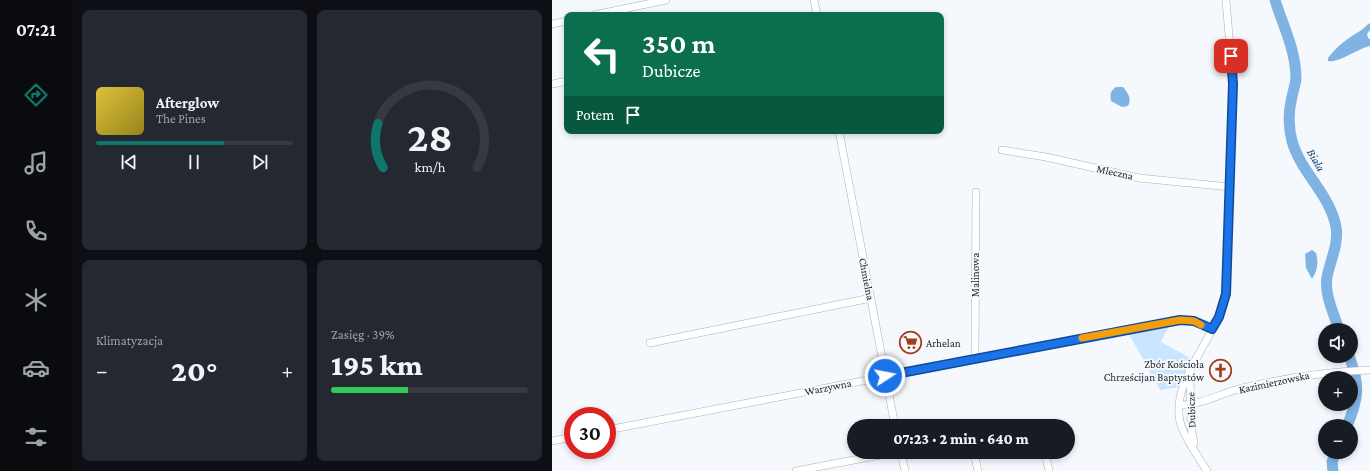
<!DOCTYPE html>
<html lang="pl">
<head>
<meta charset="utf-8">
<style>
  body { margin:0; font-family:"Crimson Pro",serif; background:#242831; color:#f1f3f6; height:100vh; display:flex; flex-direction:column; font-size:15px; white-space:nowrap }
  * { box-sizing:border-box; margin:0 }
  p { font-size:13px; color:#9ea1a6 }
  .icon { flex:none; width:22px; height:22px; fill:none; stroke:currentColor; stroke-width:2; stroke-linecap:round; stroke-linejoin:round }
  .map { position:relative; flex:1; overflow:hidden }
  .drawer { display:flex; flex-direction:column; gap:10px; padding:10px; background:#0d0f14; width:480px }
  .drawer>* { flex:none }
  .top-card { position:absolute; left:12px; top:12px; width:380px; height:122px; border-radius:8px; box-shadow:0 2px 6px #0003; background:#0b6e4f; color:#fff; overflow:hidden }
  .controls { position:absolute; left:766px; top:323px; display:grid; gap:8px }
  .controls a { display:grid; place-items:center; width:40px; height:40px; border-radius:50%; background:#171b24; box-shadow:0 2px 6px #0003; font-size:20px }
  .speed { position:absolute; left:12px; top:407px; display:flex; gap:8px; font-size:20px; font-weight:700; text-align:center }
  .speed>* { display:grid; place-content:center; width:52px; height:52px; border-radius:50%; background:#171b24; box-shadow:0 2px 6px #0003; line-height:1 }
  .speed .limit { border:6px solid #d22; background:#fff; color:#111 }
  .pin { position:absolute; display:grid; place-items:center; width:34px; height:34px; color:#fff; margin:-17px; border-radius:8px; box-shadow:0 2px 6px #0006 }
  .me { position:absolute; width:44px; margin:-22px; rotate:79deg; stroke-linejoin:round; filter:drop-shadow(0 0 3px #0008) }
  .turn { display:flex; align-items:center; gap:14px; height:84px; padding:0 12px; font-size:18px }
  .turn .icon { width:52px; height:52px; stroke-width:2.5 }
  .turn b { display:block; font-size:28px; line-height:34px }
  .then { display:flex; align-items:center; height:38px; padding:0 12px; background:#0003; gap:8px; font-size:15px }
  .big { font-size:30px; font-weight:800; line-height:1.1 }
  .drawer .widget { flex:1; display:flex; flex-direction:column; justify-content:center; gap:6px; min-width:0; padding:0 14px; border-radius:8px; background:#242831 }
  .drawer .dial { align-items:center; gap:0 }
  .dial svg { height:104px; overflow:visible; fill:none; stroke:#363941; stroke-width:7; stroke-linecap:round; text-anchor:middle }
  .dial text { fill:#f1f3f6; stroke:none }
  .song { display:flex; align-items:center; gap:12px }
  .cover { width:48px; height:48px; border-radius:6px; background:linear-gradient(135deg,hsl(50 70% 55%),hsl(50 70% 35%)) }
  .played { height:4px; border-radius:2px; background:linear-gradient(90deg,#0f766e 65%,#363941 65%) }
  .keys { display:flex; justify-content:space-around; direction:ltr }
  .heat { display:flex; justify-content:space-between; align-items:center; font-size:22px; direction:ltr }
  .charge { height:6px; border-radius:3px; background:linear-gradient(90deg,#34c759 39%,#363941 0) }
  .drawer .tiles { flex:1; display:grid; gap:10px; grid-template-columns:repeat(2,1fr) }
  .trip { position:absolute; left:295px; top:419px; width:228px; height:40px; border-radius:20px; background:#171b24; box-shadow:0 2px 6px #0003; font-weight:800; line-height:40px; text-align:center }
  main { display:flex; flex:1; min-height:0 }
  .dock { display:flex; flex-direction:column; width:72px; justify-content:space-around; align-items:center; background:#090b0e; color:#9ea1a6 }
  .dock .icon { width:28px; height:28px }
  .dock .selected { color:#0f766e }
  .dock b { font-size:18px; color:#f1f3f6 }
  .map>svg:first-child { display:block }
</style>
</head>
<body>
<main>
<nav class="dock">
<b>07:21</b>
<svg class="icon selected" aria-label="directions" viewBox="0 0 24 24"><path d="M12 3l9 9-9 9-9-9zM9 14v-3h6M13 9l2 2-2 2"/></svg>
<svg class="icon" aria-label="music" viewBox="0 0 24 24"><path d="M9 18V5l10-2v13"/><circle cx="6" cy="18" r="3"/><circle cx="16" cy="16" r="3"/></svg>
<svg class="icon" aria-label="phone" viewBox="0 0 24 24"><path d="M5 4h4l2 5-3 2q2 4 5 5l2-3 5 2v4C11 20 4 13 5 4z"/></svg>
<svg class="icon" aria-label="climate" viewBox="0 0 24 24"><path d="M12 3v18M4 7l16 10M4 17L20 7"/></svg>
<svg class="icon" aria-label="car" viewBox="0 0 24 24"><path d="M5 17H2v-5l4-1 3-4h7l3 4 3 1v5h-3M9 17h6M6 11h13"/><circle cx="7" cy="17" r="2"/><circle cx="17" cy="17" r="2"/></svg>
<svg class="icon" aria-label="filters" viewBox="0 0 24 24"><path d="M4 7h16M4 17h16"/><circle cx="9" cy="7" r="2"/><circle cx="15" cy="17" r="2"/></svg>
</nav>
<section class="drawer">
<div class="tiles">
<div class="widget">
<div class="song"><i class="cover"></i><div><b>Afterglow</b><p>The Pines</p></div></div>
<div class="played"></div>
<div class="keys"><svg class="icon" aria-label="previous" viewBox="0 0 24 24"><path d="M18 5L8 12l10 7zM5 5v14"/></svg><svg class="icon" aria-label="pause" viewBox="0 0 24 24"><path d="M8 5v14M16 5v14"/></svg><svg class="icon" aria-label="next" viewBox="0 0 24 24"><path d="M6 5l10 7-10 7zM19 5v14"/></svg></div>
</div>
<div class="widget dial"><svg viewBox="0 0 100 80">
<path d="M14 69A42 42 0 1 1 86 69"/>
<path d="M14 69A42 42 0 0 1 10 35" stroke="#0f766e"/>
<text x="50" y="56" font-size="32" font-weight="700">28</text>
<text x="50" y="72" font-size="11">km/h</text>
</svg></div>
<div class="widget"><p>Klimatyzacja</p>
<div class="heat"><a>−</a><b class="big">20°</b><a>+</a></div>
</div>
<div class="widget"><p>Zasięg · 39%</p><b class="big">195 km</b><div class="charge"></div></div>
</div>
</section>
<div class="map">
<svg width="818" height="471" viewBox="0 0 818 471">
  <rect width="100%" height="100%" fill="#f5f9fd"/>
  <path fill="#cae5ff" d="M617,326l-8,16 31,17 -14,28 -18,3 -31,-56z"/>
  <path fill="#7fb3e3" d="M818,23v7l-3,4 1,4 2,1v7c-11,2 -33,18 -42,15v-3c9,-12 20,-20 32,-27 4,-2 6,-6 10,-8z
    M564,87h7c5,6 9,12 5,19l-6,1 -11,-6c-1,-6 -1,-10 5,-14z
    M760,250l4,3c3,9 1,19 -4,26l-6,-11 -1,-14z"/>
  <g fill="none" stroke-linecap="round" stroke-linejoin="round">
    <path stroke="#7fb3e3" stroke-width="11" d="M723,0c8,26 21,50 21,79 -1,7 -4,16 -5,23 -3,12 -2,28 1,39 9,32 38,53 44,86 3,17 -6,34 -9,50 -3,17 7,37 12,53
      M795,426c12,-28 13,-42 2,-70
      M781,471l-1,-9 4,-10"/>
    <defs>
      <path id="minor" d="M262,0l3,15
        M42,15l72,-15
        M0,24l15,-3
        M1,84l14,-3
        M287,131l56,295
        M450,150l44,7 93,21 91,9
        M98,343l221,-45
        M423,358l1,-166
        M638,375l1,51 3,18
        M628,405c21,0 39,-11 59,-16 44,-11 86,-17 131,-19
        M467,426l10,-2 7,2
        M55,430l573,-110 14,1 19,8
        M0,441l21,-4
        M349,452l4,19
        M422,452l4,19
        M493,452l4,19
        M244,471l100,-19
        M655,471c-8,-13 -19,-28 -25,-43 -17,-44 37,-91 44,-134l7,-210 -7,-84"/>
    </defs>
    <use href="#minor" stroke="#a6b0ba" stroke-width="8"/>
    <use href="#minor" stroke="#fff" stroke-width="7"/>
  </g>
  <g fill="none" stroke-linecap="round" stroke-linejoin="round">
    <defs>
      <path id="route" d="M333,376l295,-56 14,1 18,8 7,-12 7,-23 7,-210 -2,-28"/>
    </defs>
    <use href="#route" stroke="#114b97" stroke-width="10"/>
    <use href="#route" stroke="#1a73e8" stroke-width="7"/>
    <path stroke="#f59e0b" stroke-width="7" d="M530,338l98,-18 14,1 7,4"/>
  </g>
  <defs>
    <symbol id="supermarket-ring" viewBox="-11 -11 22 22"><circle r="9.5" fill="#f5f9fd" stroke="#a43d1a" stroke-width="1.5"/><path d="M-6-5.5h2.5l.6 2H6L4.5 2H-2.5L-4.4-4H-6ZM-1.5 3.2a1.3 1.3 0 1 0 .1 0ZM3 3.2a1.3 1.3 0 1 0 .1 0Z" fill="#a43d1a"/></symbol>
    <symbol id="church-ring" viewBox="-11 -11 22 22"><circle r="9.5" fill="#f5f9fd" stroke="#a43d1a" stroke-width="1.5"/><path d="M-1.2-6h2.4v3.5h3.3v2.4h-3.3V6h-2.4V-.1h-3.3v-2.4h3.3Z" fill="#a43d1a"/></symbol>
  </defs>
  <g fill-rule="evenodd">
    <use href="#supermarket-ring" x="346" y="330" width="25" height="25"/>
    <use href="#church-ring" x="656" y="358" width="25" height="25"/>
  </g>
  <g text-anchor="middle" stroke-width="4" stroke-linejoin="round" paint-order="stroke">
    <g font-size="11" fill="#23262a" stroke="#f5f9fd">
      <text transform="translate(563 172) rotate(12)" y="4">Mleczna</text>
      <text transform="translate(423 275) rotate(-90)" y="4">Malinowa</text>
      <text transform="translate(315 279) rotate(79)" y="4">Chmielna</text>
      <text transform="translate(722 382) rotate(-12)" y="4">Kazimierzowska</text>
      <text transform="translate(276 387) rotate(-11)" y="4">Warzywna</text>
      <text transform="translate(639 410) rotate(-92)" y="4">Dubicze</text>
    </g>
    <g font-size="11" fill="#23262a" stroke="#f5f9fd" text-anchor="start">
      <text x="374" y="347">Arhelan</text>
      <text x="652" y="368" text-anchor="end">Zbór Kościoła<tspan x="652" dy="13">Chrześcijan Baptystów</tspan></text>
    </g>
    <g font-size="12" font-style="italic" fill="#0a4774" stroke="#f5f9fd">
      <text transform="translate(764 160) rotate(59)" y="4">Biała</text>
    </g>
  </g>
</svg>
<div class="controls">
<a><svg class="icon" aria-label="sound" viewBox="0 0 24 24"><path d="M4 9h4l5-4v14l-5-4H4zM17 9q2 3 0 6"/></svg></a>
<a>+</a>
<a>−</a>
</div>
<div class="speed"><div class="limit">30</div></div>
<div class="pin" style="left:679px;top:56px;background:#d93025"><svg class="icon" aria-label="arrive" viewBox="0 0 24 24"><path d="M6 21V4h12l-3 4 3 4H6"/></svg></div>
<svg class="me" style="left:333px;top:376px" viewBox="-20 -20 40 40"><circle r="17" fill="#1a73e8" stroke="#fff" stroke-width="3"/><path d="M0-11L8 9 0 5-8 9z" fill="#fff"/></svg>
<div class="trip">07:23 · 2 min · 640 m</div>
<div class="top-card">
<div class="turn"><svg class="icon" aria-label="left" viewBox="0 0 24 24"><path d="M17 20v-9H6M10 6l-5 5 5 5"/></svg><div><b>350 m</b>Dubicze</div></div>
<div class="then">Potem<svg class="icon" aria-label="arrive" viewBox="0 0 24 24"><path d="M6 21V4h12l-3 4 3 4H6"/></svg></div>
</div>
</div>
</main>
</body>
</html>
